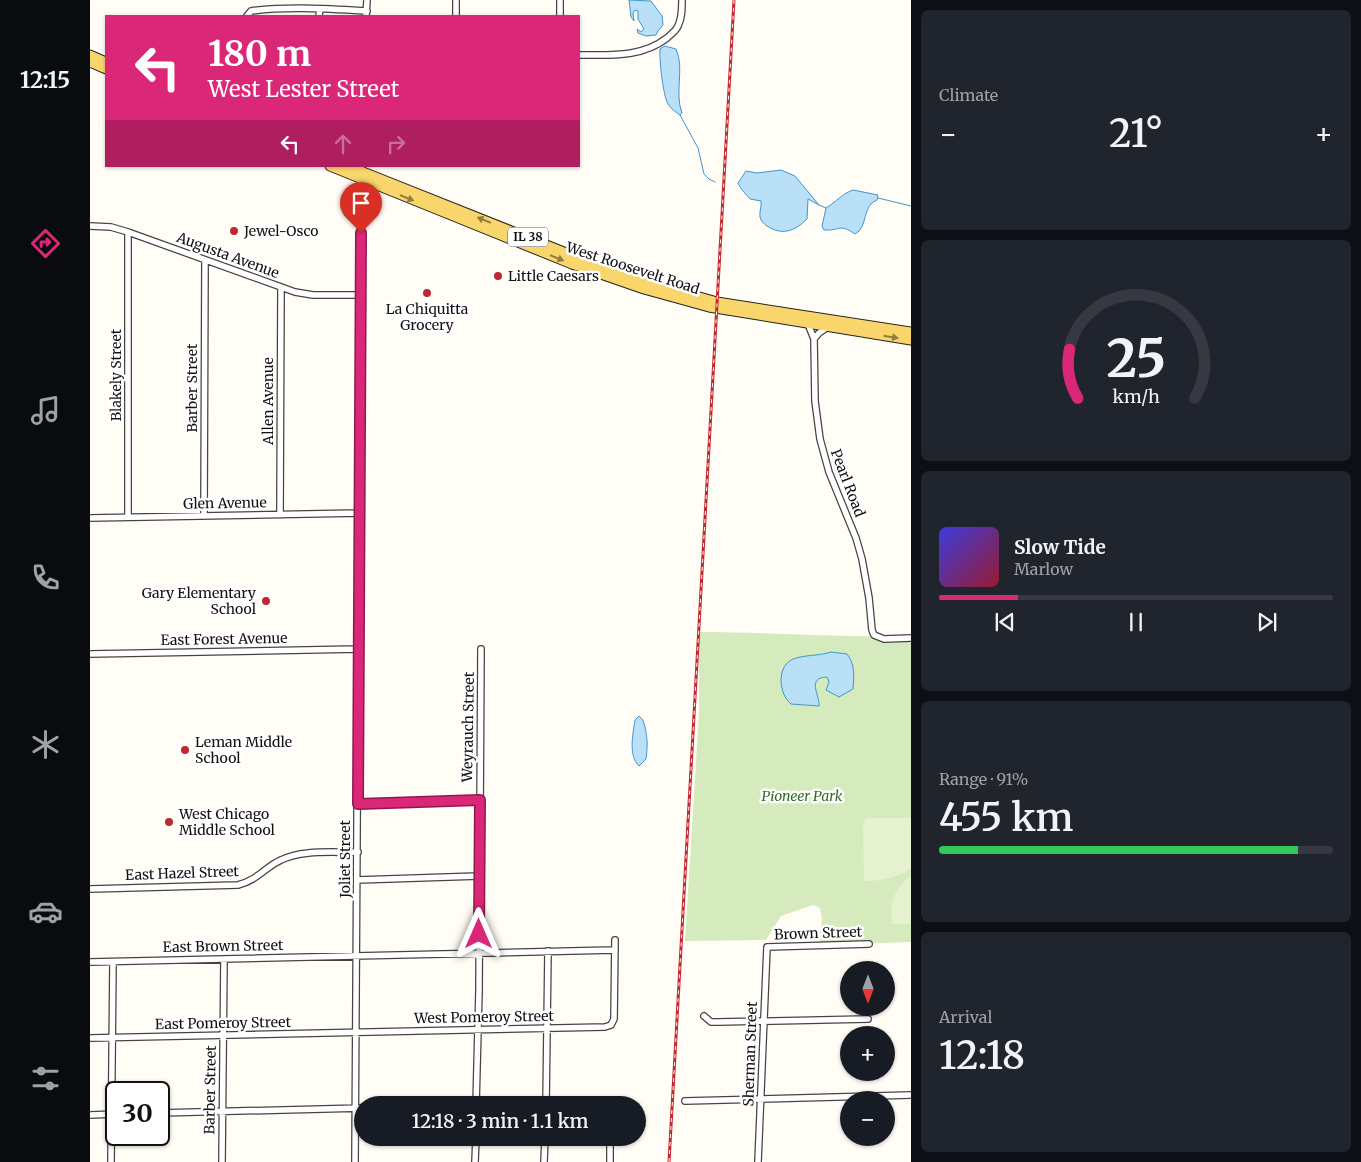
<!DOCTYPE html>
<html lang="en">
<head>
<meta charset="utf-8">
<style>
  body { margin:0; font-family:Merriweather,serif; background:#20242c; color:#f1f3f6; height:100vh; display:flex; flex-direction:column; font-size:19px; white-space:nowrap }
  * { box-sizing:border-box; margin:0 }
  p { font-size:16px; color:#9ea1a6 }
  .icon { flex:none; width:28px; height:28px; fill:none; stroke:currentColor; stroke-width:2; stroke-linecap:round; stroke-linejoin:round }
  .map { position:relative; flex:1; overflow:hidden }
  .drawer { display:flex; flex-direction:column; gap:10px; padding:10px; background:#0d0f14; width:450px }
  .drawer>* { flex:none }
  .top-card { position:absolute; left:15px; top:15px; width:475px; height:152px; border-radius:0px; box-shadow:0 1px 4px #0004; background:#db2777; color:#fff; overflow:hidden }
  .needle { width:32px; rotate:180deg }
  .controls { position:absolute; left:750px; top:961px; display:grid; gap:10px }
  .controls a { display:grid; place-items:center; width:55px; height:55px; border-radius:50%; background:#171b24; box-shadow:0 1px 4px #0004; font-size:25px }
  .speed { position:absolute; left:15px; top:1081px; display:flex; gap:10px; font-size:25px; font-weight:700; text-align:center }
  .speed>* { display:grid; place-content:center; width:65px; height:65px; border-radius:50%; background:#171b24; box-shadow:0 1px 4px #0004; line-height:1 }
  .speed .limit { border:2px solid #111; border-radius:8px; background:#fff; color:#111 }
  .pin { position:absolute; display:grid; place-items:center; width:42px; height:42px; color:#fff; margin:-51px -21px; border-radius:50% 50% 50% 0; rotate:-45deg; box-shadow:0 0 5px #0007 }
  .pin .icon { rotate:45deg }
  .me { position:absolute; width:55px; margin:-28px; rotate:0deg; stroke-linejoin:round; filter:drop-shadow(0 0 4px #0008) }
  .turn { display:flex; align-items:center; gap:18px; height:105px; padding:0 20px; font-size:22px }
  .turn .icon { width:65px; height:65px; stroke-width:2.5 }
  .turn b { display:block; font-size:35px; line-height:42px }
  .lanes { display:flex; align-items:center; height:48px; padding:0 20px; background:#0003; justify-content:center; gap:25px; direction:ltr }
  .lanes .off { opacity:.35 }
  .big { font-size:38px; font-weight:600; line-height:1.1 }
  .drawer .card { flex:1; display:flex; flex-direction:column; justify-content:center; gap:8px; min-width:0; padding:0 18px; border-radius:8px; background:#20242c }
  .drawer .dial { align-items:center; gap:0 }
  .dial svg { height:130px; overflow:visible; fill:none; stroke:#363941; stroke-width:7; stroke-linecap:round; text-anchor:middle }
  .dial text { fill:#f1f3f6; stroke:none }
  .song { display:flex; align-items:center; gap:15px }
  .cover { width:60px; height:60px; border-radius:8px; background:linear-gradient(135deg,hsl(240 70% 55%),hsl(350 70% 35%)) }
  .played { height:5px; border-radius:2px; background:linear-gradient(90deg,#db2777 20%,#363941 20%) }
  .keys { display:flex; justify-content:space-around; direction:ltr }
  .heat { display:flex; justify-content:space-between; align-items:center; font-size:28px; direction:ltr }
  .charge { height:8px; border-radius:4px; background:linear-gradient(90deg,#34c759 91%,#363941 0) }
  .trip { position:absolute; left:264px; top:1096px; width:292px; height:50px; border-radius:25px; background:#171b24; box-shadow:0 1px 4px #0004; font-weight:600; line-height:50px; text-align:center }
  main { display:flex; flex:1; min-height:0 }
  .tab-bar { display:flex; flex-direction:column; width:90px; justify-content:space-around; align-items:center; background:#090b0e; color:#9ea1a6 }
  .tab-bar .icon { width:35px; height:35px }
  .tab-bar .current { color:#db2777 }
  .tab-bar b { font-size:22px; color:#f1f3f6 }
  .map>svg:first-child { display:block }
</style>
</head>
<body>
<main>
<nav class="tab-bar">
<b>12:15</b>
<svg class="icon current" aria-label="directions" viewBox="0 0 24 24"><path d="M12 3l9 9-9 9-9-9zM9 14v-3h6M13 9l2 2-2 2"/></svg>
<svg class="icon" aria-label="music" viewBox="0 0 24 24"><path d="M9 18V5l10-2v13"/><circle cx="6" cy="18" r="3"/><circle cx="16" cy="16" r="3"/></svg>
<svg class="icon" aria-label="phone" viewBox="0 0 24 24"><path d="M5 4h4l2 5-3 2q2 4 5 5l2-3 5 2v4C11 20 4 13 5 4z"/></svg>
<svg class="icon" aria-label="climate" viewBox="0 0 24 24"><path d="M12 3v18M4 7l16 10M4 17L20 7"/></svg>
<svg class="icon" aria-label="car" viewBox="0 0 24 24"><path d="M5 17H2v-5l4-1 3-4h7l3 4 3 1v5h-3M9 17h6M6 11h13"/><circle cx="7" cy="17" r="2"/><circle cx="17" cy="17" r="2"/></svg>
<svg class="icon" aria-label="filters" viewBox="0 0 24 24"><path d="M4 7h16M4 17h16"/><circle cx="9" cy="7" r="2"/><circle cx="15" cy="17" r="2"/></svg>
</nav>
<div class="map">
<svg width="821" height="1162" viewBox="0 0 821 1162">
  <rect width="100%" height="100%" fill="#fffdf5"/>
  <path fill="#d5ebbd" d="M609,632c70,0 141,6 212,4v306l-92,3 3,-27 -2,-10 -7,-3 -32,11 -15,24 -81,1 14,-228z"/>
  <path fill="#e6f2cf" d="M776,818h45v50c-14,10 -30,13 -47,13l-1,-58z
    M821,876v48h-19c-2,-21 1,-35 19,-48z"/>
  <path fill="#b9e0f7" stroke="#3f96cf" d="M539,0l22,1 11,15 1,9 -5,6 -2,4 -10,1 -8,-3 -1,-4 4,3 3,-3 -6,-10v-8l-3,-1 -2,3 1,8 -3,-4z
    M575,46l11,3c9,19 -2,43 6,64l-2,2c-4,-3 -9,-6 -12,-11 -5,-8 -9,-46 -8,-55z
    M691,170l14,6 24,29 -11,-6 -1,20c-12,12 -25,17 -40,7 -3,-2 -6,-5 -7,-9 -1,-5 2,-11 1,-16l-11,-2c-4,-5 -9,-9 -12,-16l8,-12 11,2z
    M763,190l25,5 -1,5c-15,5 -9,28 -22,34 -16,-11 -15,-3 -31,-4l-2,-4 4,-18c10,-6 17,-15 27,-18z
    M741,652l16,2c8,10 7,22 6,35l-14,8 -13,-7 3,-8 -2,-5c-21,1 -7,18 -8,29l-28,-2c-7,-6 -10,-15 -10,-25 2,-29 29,-20 50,-27z
    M549,716l4,4c1,5 3,8 3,13 2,9 1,18 0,26l-7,7c-11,-10 -6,-33 -4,-46z"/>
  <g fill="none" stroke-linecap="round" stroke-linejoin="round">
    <path stroke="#3f96cf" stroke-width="1" d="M590,115l18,33 6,26 5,5 6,3
      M788,198l33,8
      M729,205l7,3"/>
    <defs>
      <path id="street" d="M157,16l4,-5c38,-5 77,-2 116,0
        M229,16l1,-7
        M276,16l1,-16
        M366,16v-16
        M470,16v-16
        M489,55c31,0 62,3 88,-17 4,-4 9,-7 11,-12 4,-8 4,-17 4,-26
        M0,226l21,1 17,5 167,60 18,3h48
        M718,324l6,15 1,62 5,38 9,33 27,66 6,21 7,39 3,32 2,5 10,4 27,-1
        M724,339l5,-6 9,-6
        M190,515l1,-227
        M114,516l1,-256
        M38,517v-285
        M0,518l270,-5
        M0,654l268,-5
        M268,804l122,-4
        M267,880l122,-4
        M0,889l148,-4c20,-5 27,-18 43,-25 22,-11 52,-7 77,-8
        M0,962l524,-12
        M614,1016l7,6h8l149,-3
        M0,1038l515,-11 6,-2 3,-6 1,-79
        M595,1101l226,-6
        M386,1105l3,-114 2,-342
        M432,1105l49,-2
        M456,1105l2,-154
        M69,1113l203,-5
        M0,1115l26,-1
        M21,1162l2,-200
        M132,1162l2,-203
        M265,1162l6,-996
        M385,1162l1,-24
        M454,1162l1,-24
        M520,1162v-24
        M668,1162l9,-215 102,-3"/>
      <path id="primary" d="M0,55l16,7
        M0,62l16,7
        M240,166l242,98 72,25 65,18 202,33
        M258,166l246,98 70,23 53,15 194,30"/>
    </defs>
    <use href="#street" stroke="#444" stroke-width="8"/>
    <use href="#primary" stroke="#222" stroke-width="11"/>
    <use href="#street" stroke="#fff" stroke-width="5.5"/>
    <use href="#primary" stroke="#f9d66b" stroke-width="9"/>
    <defs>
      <path id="rail" d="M579,1162l65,-1162"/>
    </defs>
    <use href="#rail" stroke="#c4262e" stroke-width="3"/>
    <use href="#rail" stroke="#fff" stroke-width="1" stroke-dasharray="4" stroke-linecap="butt"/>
  </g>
  <defs><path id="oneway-solid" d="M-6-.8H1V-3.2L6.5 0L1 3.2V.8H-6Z" transform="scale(1.25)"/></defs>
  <g fill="#917d42">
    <use href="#oneway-solid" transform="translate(317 198) rotate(22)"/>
    <use href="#oneway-solid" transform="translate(394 220) rotate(-158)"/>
    <use href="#oneway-solid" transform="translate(467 258) rotate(22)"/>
    <use href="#oneway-solid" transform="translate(801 337) rotate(9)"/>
  </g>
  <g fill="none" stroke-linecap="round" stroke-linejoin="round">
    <defs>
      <path id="route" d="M271,233l-3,571 122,-4 -1,134"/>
    </defs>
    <use href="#route" stroke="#8e194d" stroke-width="12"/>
    <use href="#route" stroke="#db2777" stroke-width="9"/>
  </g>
  <g fill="#c4262e" stroke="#fff" stroke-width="2">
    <circle cx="144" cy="231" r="5"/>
    <circle cx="408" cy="276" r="5"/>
    <circle cx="337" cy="293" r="5"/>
    <circle cx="176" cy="601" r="5"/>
    <circle cx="95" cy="750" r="5"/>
    <circle cx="79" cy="822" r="5"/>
  </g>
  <g text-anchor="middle" stroke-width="5" stroke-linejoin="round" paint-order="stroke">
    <rect fill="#fff" stroke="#585858" stroke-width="1" x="418" y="227.5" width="40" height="19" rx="4"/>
    <g font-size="12" font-weight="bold" fill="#111">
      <text x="438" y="241">IL 38</text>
    </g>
    <g font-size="14" fill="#111" stroke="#fff" text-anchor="start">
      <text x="154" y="236">Jewel-Osco</text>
      <text x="418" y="281">Little Caesars</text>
      <text x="337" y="314" text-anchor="middle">La Chiquitta<tspan x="337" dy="16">Grocery</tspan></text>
      <text x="166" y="598" text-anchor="end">Gary Elementary<tspan x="166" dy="16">School</tspan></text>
      <text x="105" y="747">Leman Middle<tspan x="105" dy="16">School</tspan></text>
      <text x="89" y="819">West Chicago<tspan x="89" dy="16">Middle School</tspan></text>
    </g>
    <g font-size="14" fill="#111" stroke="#fff">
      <text transform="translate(138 255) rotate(20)" y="5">Augusta Avenue</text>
      <text transform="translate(543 268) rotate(18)" y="5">West Roosevelt Road</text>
      <text transform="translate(26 375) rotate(-90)" y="5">Blakely Street</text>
      <text transform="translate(102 388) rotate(-90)" y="5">Barber Street</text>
      <text transform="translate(178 401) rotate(-90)" y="5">Allen Avenue</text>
      <text transform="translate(758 483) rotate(69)" y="5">Pearl Road</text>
      <text transform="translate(135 503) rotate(-1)" y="5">Glen Avenue</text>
      <text transform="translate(134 639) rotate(-1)" y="5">East Forest Avenue</text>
      <text transform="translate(378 727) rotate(-89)" y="5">Weyrauch Street</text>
      <text transform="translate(255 859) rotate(-90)" y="5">Joliet Street</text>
      <text transform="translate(92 873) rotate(-2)" y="5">East Hazel Street</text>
      <text transform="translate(728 933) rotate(-2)" y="5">Brown Street</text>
      <text transform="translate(133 946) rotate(-1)" y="5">East Brown Street</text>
      <text transform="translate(394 1017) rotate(-1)" y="5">West Pomeroy Street</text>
      <text transform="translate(133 1023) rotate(-1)" y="5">East Pomeroy Street</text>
      <text transform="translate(660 1054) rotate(-88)" y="5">Sherman Street</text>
      <text transform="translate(120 1090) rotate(-89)" y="5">Barber Street</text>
    </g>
    <g font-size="14" font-style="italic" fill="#2f6b1f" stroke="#fff">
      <text x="712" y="801">Pioneer Park</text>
    </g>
  </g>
</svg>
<div class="controls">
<a><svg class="needle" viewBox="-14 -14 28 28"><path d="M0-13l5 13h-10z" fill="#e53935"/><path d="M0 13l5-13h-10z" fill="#9ea1a6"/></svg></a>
<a>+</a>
<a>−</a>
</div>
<div class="speed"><div class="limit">30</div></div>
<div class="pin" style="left:271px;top:233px;background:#d93025"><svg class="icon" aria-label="arrive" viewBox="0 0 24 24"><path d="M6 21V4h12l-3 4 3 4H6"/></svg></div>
<svg class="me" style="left:389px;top:934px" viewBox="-20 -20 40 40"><path d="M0-17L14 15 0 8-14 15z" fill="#db2777" stroke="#fff" stroke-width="4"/></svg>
<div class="trip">12:18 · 3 min · 1.1 km</div>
<div class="top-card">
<div class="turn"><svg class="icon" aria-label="left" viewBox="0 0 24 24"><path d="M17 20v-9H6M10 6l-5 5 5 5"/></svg><div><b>180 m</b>West Lester Street</div></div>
<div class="lanes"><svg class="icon" aria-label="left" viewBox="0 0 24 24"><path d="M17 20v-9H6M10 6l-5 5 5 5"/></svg><svg class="icon off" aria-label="ahead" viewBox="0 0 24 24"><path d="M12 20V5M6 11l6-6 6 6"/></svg><svg class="icon off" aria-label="right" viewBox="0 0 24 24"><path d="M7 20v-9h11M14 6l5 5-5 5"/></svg></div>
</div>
</div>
<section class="drawer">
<div class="card"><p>Climate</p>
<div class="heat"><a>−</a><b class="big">21°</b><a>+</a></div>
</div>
<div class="card dial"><svg viewBox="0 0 100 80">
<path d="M14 69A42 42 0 1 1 86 69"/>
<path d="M14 69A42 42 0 0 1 9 39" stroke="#db2777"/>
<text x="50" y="56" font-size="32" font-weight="700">25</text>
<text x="50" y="72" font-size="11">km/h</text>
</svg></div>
<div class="card">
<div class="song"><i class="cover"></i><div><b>Slow Tide</b><p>Marlow</p></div></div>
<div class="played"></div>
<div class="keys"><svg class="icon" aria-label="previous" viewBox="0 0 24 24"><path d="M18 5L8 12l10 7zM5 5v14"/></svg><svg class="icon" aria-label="pause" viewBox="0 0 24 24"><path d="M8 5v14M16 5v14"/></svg><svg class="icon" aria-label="next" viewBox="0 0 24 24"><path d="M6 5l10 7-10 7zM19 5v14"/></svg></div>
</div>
<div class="card"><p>Range · 91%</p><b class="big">455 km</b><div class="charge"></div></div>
<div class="card"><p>Arrival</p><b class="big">12:18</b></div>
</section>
</main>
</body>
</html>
